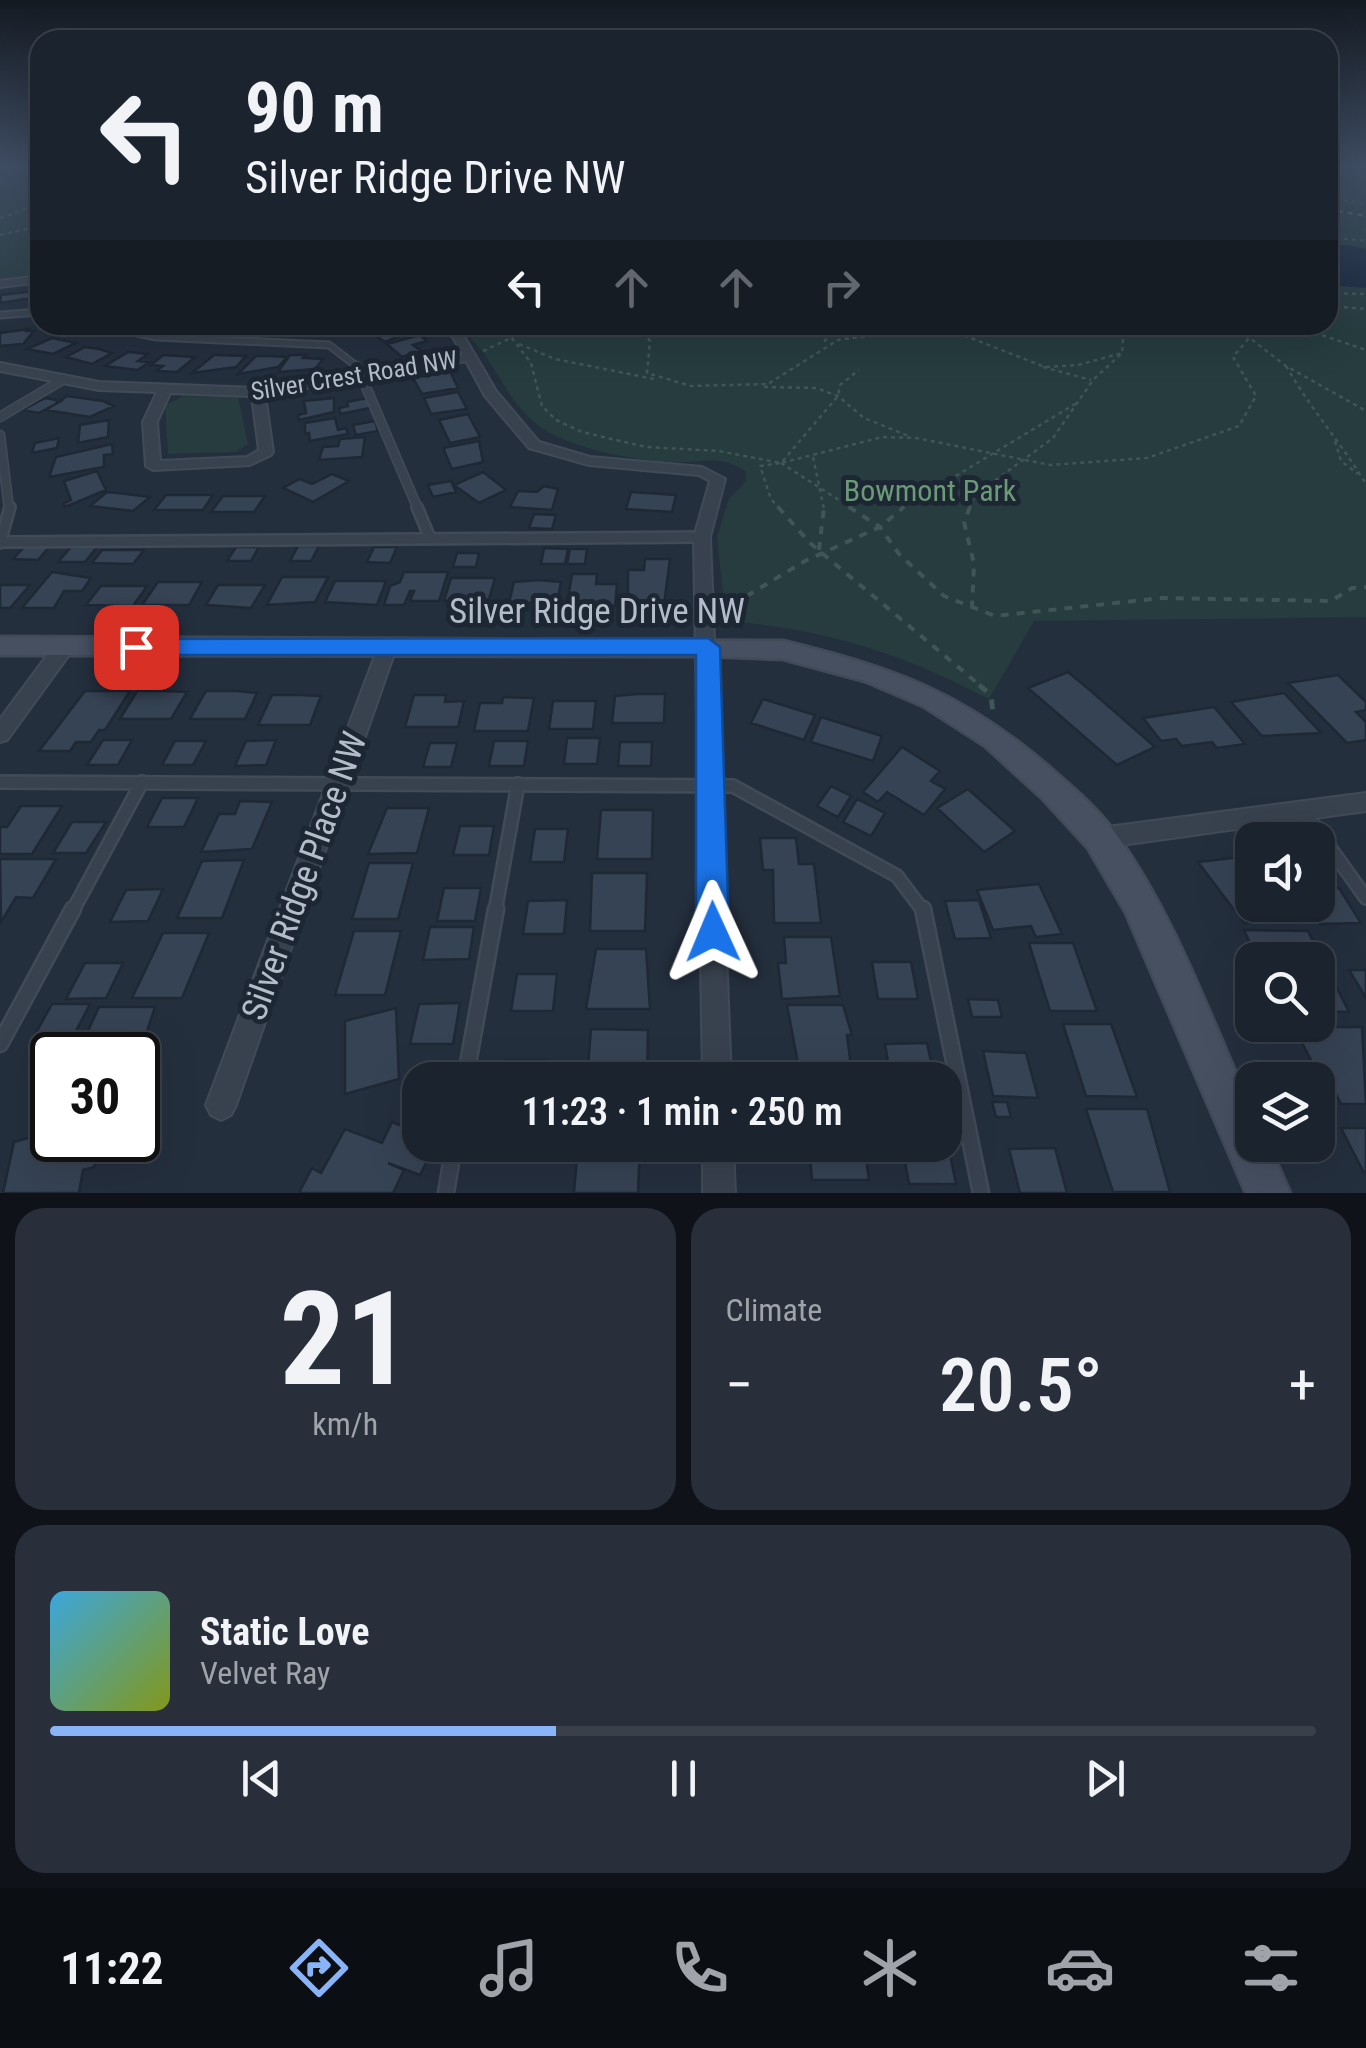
<!DOCTYPE html>
<html lang="en">
<head>
<meta charset="utf-8">
<style>
  body { margin:0; font-family:"Roboto Condensed",sans-serif; background:#282f3a; color:#f1f3f6; height:100vh; display:flex; flex-direction:column; font-size:38px; white-space:nowrap }
  * { box-sizing:border-box; margin:0 }
  p { font-size:32px; color:#a0a4aa }
  .icon { flex:none; width:55px; height:55px; fill:none; stroke:currentColor; stroke-width:2; stroke-linecap:round; stroke-linejoin:round }
  .map { position:relative; height:1193px; overflow:hidden }
  .panel { display:flex; flex-direction:column; gap:15px; padding:15px; background:#0f1319; flex:1 }
  .panel>* { flex:none }
  .hud { position:absolute; left:30px; top:30px; width:1308px; height:305px; border-radius:30px; box-shadow:0 10px 40px #0002,0 0 0 2px #39404a; background:#1b232e; color:#f1f3f6; overflow:hidden }
  .controls { position:absolute; left:1235px; top:822px; display:grid; gap:20px }
  .controls a { display:grid; place-items:center; width:100px; height:100px; border-radius:20px; background:#1b232e; box-shadow:0 10px 40px #0002,0 0 0 2px #39404a; font-size:50px }
  .speed { position:absolute; left:30px; top:1032px; display:flex; gap:20px; font-size:50px; font-weight:700; text-align:center }
  .speed>* { display:grid; place-content:center; width:130px; height:130px; border-radius:50%; background:#1b232e; box-shadow:0 10px 40px #0002,0 0 0 2px #39404a; line-height:1 }
  .speed .limit { border:5px solid #111; border-radius:15px; background:#fff; color:#111 }
  .pin { position:absolute; display:grid; place-items:center; width:85px; height:85px; color:#fff; margin:-42px; border-radius:20px; box-shadow:0 5px 15px #0006 }
  .me { position:absolute; width:110px; margin:-55px; rotate:359deg; stroke-linejoin:round; filter:drop-shadow(0 0 8px #0008) }
  .turn { display:flex; align-items:center; gap:35px; height:210px; padding:0 50px; font-size:45px }
  .turn .icon { width:130px; height:130px; stroke-width:2.5 }
  .turn b { display:block; font-size:70px; line-height:85px }
  .lanes { display:flex; align-items:center; height:95px; padding:0 50px; background:#0003; justify-content:center; gap:50px; direction:ltr }
  .lanes .off { opacity:.35 }
  .big { font-size:75px; font-weight:600; line-height:1.1 }
  .panel .tile { flex:1; display:flex; flex-direction:column; justify-content:center; gap:15px; min-width:0; padding:0 35px; border-radius:30px; background:#282f3a }
  .panel .dial { align-items:center; gap:0 }
  .dial b { font-size:130px; line-height:1 }
  .song { display:flex; align-items:center; gap:30px }
  .cover { width:120px; height:120px; border-radius:15px; background:linear-gradient(135deg,hsl(200 70% 55%),hsl(70 70% 35%)) }
  .played { height:10px; border-radius:5px; background:linear-gradient(90deg,#8ab4f8 40%,#39404a 40%) }
  .keys { display:flex; justify-content:space-around; direction:ltr }
  .heat { display:flex; justify-content:space-between; align-items:center; font-size:55px; direction:ltr }
  .panel .tiles { flex:1; display:grid; gap:15px; grid-template-columns:1fr 1fr }
  .tile:last-child { grid-column:span 2 }
  .trip { position:absolute; left:402px; top:1062px; width:560px; height:100px; border-radius:30px; background:#1b232e; box-shadow:0 10px 40px #0002,0 0 0 2px #39404a; font-weight:600; line-height:100px; text-align:center }
  .tab-bar { display:flex; height:160px; justify-content:space-around; align-items:center; background:#0b0e12; color:#a0a4aa }
  .tab-bar .icon { width:70px; height:70px }
  .tab-bar .selected { color:#8ab4f8 }
  .tab-bar b { font-size:45px; color:#f1f3f6 }
  .map>svg:first-child { display:block }
</style>
</head>
<body>
<div class="map">
<svg width="1366" height="1193" viewBox="0 0 1366 1193">
  <rect width="100%" height="100%" fill="#242f3e"/>
  <path fill="#263c3f" d="M0,166h40v110l-40,5z
    M1328,166h38v451l-332,4 -45,78c-88,-46 -163,-70 -263,-78l-9,-84 12,-38 17,-18 -1,-10c-26,-18 -46,-7 -75,-9 -41,-3 -82,-10 -120,-29 -47,-25 -53,-82 -96,-108h874z
    M184,396l54,1 10,47 -12,8 -68,2 -3,-49z"/>
  <path fill="#17263c" d="M1328,242l38,7v39l-38,-3z"/>
  <g fill="none" stroke-linecap="round" stroke-linejoin="round">
    <path stroke="#17263c" stroke-width="2.5" d="M27,184l13,-3"/>
  </g>
  <path fill="#364354" stroke="#1f2835" stroke-width="2.5" d="M35,291l-3,7 -32,5 1,-8z
    M384,325h15l10,7 -24,10 -16,-11z
    M29,329l-2,2h7l-11,13 -23,2v-13z
    M420,335l7,6 -14,4 8,6 -19,6 -15,-13z
    M52,338l24,5 -23,11 -26,-5z
    M85,347l14,2 13,4 -20,11 -26,-7z
    M128,352l20,2 -10,7 12,1 -13,8 -32,-4z
    M163,355l15,1 17,1 -18,15 -21,-1 7,-5 -12,-1z
    M214,355h2l30,1 -10,11 -44,6z
    M290,355h16l-3,3 20,1 -8,10 -37,3z
    M256,356h15l16,1 -9,10 -40,7z
    M450,371l8,17 -36,6 -9,-16z
    M458,392l9,17 -36,5 -7,-16z
    M67,396l36,5 11,5 -24,11 -44,-7z
    M45,398l16,3 -22,12 -16,-3z
    M334,398v14l-35,8 -1,-5 8,-2 -2,-12z
    M367,398l3,10 -30,6 -1,-6 9,-2 -1,-4z
    M468,414l12,23 -30,6 -11,-23z
    M335,418l3,12 8,-2 2,6 -38,7 -1,-8 -4,1v-11z
    M109,420l-1,17 -30,6 2,-18z
    M375,421l3,10 -22,4 -3,-10z
    M365,437l-3,20 -43,3 4,-13 15,-1 2,-7z
    M59,438l-2,10 -25,5 3,-10z
    M479,441l4,21 -31,7 -9,-21z
    M112,444l1,10 -9,1v12l-55,10 7,-20z
    M97,471l9,19 -41,17 -1,-4 7,-3 -7,-19z
    M483,472l23,18 -27,13 -25,-18z
    M332,474l17,7 -36,21 -30,-14 17,-9 12,5z
    M451,481l5,11 -23,5 -5,-12z
    M544,486l14,3 -6,21 -42,-3 8,-16 19,1z
    M107,492l19,2 24,3 -17,14 -43,-5z
    M631,492l45,3 -4,17 -46,-3z
    M166,495h47l-10,15h-49z
    M223,496h42l-11,16h-43z
    M534,514l22,1 -4,14 -23,-1z
    M26,545l24,1 -12,14 -25,-1z
    M298,546h21l-8,15h-21z
    M71,547h26l-12,15h-27z
    M236,547h23l-8,14h-24z
    M374,547h23l-7,16 -23,-1z
    M544,548l24,1 -3,15h-24z
    M570,549h17l-2,15h-18z
    M102,550h42l-11,14 -41,-1z
    M457,553h22l-3,14h-23z
    M645,559h25l-6,46 -36,-1v-34h16z
    M52,572l39,6 -9,13h-18l-10,17h-32z
    M404,572h44l-9,29h-29l4,-10h-4l-6,14h-20l6,-19 10,-4z
    M572,574h25l-1,10h21l-2,22h-48z
    M282,577h46l-13,25 -48,3z
    M451,578h44l-6,21 -45,2z
    M539,580l22,2 -4,21h-48l5,-21z
    M335,581h51l-9,24 -52,-3z
    M158,582h44l-13,23h-47z
    M0,585h30l-20,23h-10z
    M218,585h47l-14,23 -45,-3z
    M101,586h46l-14,20 -47,-1z
    M1068,672l23,19 64,56 -38,18 -89,-77z
    M1338,675l28,27v8l-10,2 10,10v18l-19,3 -59,-60z
    M85,691h45l-25,39h-6l-8,12h-15l-6,9h-31z
    M137,691h27l23,1 -16,27h-51z
    M206,691h31l20,2 -12,26h-55z
    M1284,693l37,40 -59,3 -31,-34z
    M638,694h27l-1,29h-52l3,-27z
    M272,695h27l22,1 -11,29h-52z
    M414,695h32l-1,7 19,-1 -6,26h-53z
    M503,697l31,1 -6,33h-54l6,-28h22z
    M763,699l52,16 -11,25 -53,-17z
    M553,701h43l-3,28h-44z
    M1214,707l31,37 -28,4 -5,-6 -30,4 -6,-7 -15,2 -18,-23z
    M821,717l61,19 -9,25 -62,-19z
    M567,738h33l-3,26h-33z
    M103,740h29l-14,25h-31z
    M276,740l-10,25 -31,1 11,-25z
    M175,741h31l-13,24h-31z
    M494,741h34l-4,25h-35z
    M620,742h32l-1,24h-33z
    M430,743h27l-6,24h-28z
    M902,747l38,24 -9,10 14,8 -21,26 -37,-23 -9,10 -15,-10z
    M831,786l20,10 -13,21 -21,-11z
    M968,789l47,42 -31,21 -47,-44z
    M162,798h36l-14,29h-37z
    M857,799l28,14 -14,23 -28,-14z
    M240,801l32,1 -20,47 -51,3 18,-38h16z
    M21,806h41l-30,48h-32v-27h7z
    M387,808h42l-12,45 -49,1z
    M601,810h52l-1,49h-55z
    M72,822h34l-20,31h-33z
    M460,826h34l-5,29h-36z
    M535,829h33l-4,33h-34z
    M760,838h36l3,26h15l7,59h-47l-1,-53h-10z
    M1241,857l11,17v31h24l9,13 -41,5 -46,-61z
    M0,859h56l-23,39 -17,-1 -15,25z
    M244,860l-22,58h-45l25,-57z
    M369,863h44l-15,56h-46z
    M592,873h55l-2,58h-55z
    M1039,884l23,50 -26,3 -5,-11 -38,4 -16,-40z
    M444,888h37l-6,33h-38z
    M1318,888h21l22,35 -41,1 -11,-19h9z
    M163,889l-15,32 -38,1 16,-32z
    M567,900l-3,34h-41l5,-33z
    M979,900l12,38 -36,1 -10,-38z
    M430,927h44l-5,32 -46,1z
    M1244,930l64,1 41,81 -31,-1v-51h-60z
    M354,931h47l-16,64h-50z
    M163,933h46l-27,65h-50z
    M784,937h47l9,59 -58,3 -4,-36h8z
    M1029,943h44l24,68h-47z
    M596,949h50l4,60h-64z
    M872,962h39l7,37h-40z
    M85,963h38l-17,35 -40,1z
    M1349,970h17v28z
    M517,974h40l-4,37h-42z
    M968,999l30,1 4,17h-30z
    M460,1003l-7,41h-43l9,-40z
    M52,1004h38l-15,29h12l12,-26h56l-17,51 -77,-3 8,-15h-37z
    M787,1005h56l9,30h-5l5,39h-52z
    M396,1008l3,71 -54,15v-73z
    M1063,1024h48l26,73 -51,-1z
    M1294,1027h68l4,77h-25l-19,-38h-8z
    M591,1029l57,1 -1,50h-60z
    M927,1043l8,37h-44l-6,-36z
    M983,1051l43,2 12,45 -45,-2z
    M505,1060h42l-3,20h-42z
    M992,1102h15l4,15h-15z
    M1086,1109h61l23,83h-57z
    M392,1122l28,11v12h15l-15,30 -32,-12 16,7 -11,23h-94l13,-25 9,5 24,-44 37,14z
    M1341,1128h25v45h-2z
    M52,1131v9h47l-5,27 -11,3 -4,23h-76l11,-51z
    M946,1135l10,49h-47l-7,-39h43z
    M578,1145h62l-2,48h-64z
    M809,1145h55l5,35h-57z
    M1055,1148l12,45h-47l-11,-44z"/>
  <g fill="none" stroke-linecap="round" stroke-linejoin="round">
    <defs>
      <path id="lane-far4" d="M0,315l40,-3
        M101,325l55,12 173,8 30,23"/>
      <path id="lane-far3" d="M357,366l61,143
        M0,417l64,-38
        M0,435l9,74"/>
      <path id="lane-far2" d="M417,507l13,31
        M1,542l701,-5
        M0,543l10,-36"/>
      <path id="lane-far1" d="M0,782l733,4 164,90 27,36
        M1303,810l63,88
        M72,912l70,-130
        M495,912l23,-128"/>
      <path id="lane" d="M923,909l58,284
        M0,1044l73,-135
        M465,1080l31,-171
        M446,1193l8,-48"/>
      <path id="street" d="M40,276v6l-40,5v-6z
        M434,325h14l14,8 34,58 43,51 51,15 112,10 23,12 -15,58 21,543h-28l-9,-543 16,-56 -11,-6 -110,-10 -60,-17 -44,-52 -19,-35 -201,34 8,57 -2,3 -21,10 -97,5 -7,-4 -3,-44 14,-30 -58,-2 -99,-19v-8l99,19 159,6 205,-33 -10,-18zM170,393l82,3 7,54 -12,7 -87,4 -3,-39z
        M64,641l7,1 2,5 -2,5 -64,88 -7,2v-23l57,-77z
        M387,642l9,6 -160,457 -5,10 -10,5 -10,-5 -5,-10 172,-457z
        M1366,793v18l-266,37 -8,-3 -3,-7 3,-7 8,-3z
        M703,1145h30l2,48h-32z"/>
      <path id="secondary" d="M0,637l783,4c110,27 177,50 265,125 22,19 48,41 65,64 61,83 97,187 139,280v35h17l21,48h-44l-120,-280 -38,-65 -45,-49 -58,-53 -62,-40 -58,-25 -82,-22 -75,-3 -708,-1z"/>
    </defs>
    <use href="#lane-far4" stroke="#414a57" stroke-width="9"/>
    <use href="#lane-far3" stroke="#414a57" stroke-width="11"/>
    <use href="#lane-far2" stroke="#414a57" stroke-width="14"/>
    <use href="#lane-far1" stroke="#414a57" stroke-width="16"/>
    <use href="#lane" stroke="#414a57" stroke-width="19"/>
    <use href="#street" stroke="#414a57" stroke-width="4"/>
    <use href="#secondary" stroke="#414a57" stroke-width="5"/>
    <path stroke="#3f5557" stroke-width="2.5" stroke-dasharray="4 4" stroke-linecap="butt" d="M32,166l-3,3 11,22
      M1328,198l38,6
      M0,218l40,-14
      M0,235l40,-9
      M1328,237l38,4
      M1328,293l38,1
      M1328,306l38,3
      M502,325l29,38 11,43 14,14 26,12 64,15 73,4 62,12 101,-26 34,1 134,27 97,-7 92,-32 17,-30 -23,-39 16,-19
      M639,325l11,16 -3,32 44,13 77,-2 70,-44 68,-9 57,4 82,32 33,-2 44,-12
      M823,325l6,10 -5,7
      M1233,325l53,41 80,45
      M1292,325l74,25
      M519,344l36,15 99,20
      M483,351l30,-14
      M1286,366c24,42 55,77 80,118
      M1043,367l48,13
      M764,387l52,1 22,8 26,22 47,19
      M1335,441l6,20 17,13
      M813,457l11,52
      M781,463l72,46
      M780,509l-9,-10 -11,-33 21,-3 57,-67 2,-11 19,-15
      M901,509l174,-105
      M969,509l5,-13 79,-58 40,-58 29,-27 2,-28"/>
    <path stroke="#3f5557" stroke-width="4" stroke-dasharray="8 8" stroke-linecap="butt" d="M778,507l32,36 172,144
      M849,507l31,20 19,27 45,42 51,20 167,-18 169,3 21,-13 14,-1
      M970,507l-6,15 10,42 -2,43
      M819,550l5,-43
      M732,623l8,-23 65,-39 75,-34 24,-20"/>
    <path stroke="#3f5557" stroke-width="5" stroke-dasharray="10 10" stroke-linecap="butt" d="M979,685l12,10 2,18"/>
    <use href="#lane-far4" stroke="#38414e" stroke-width="5"/>
    <use href="#lane-far3" stroke="#38414e" stroke-width="8"/>
    <use href="#lane-far2" stroke="#38414e" stroke-width="9"/>
    <use href="#lane-far1" stroke="#38414e" stroke-width="11"/>
    <use href="#lane" stroke="#38414e" stroke-width="14"/>
    <use href="#street" fill="#38414e" fill-rule="evenodd"/>
    <use href="#secondary" fill="#465061" fill-rule="evenodd"/>
    <path stroke="#5a6575" stroke-width="2.5" stroke-dasharray="5 5" stroke-linecap="butt" d="M1328,209l38,7"/>
  </g>
  <linearGradient id="sky" x2="0" y2="1"><stop stop-color="#141a22"/><stop offset="0.5" stop-color="#3f4d63"/><stop offset="1" stop-color="#3f4d63" stop-opacity="0"/></linearGradient>
  <rect width="1366" height="333" fill="url(#sky)"/>
  <path fill="#1a73e8" stroke="#114b97" stroke-width="2.5" d="M708,638l12,9 9,285 -5,11 -11,4 -12,-4 -5,-11v-277h-560l-12,-8 12,-8z"/>
  <g text-anchor="middle" stroke-width="10" stroke-linejoin="round" paint-order="stroke">
    <g font-size="25" fill="#b4bcc9" stroke="#1d2633">
      <text transform="translate(354 375) rotate(-9)" y="9">Silver Crest Road NW</text>
    </g>
    <g font-size="30" fill="#6b9a76" stroke="#1d2633">
      <text x="930" y="501">Bowmont Park</text>
    </g>
    <g font-size="35" fill="#b4bcc9" stroke="#1d2633">
      <text x="597" y="623">Silver Ridge Drive NW</text>
      <text transform="translate(304 876) rotate(-70)" y="12">Silver Ridge Place NW</text>
    </g>
  </g>
</svg>
<div class="controls">
<a><svg class="icon" aria-label="sound" viewBox="0 0 24 24"><path d="M4 9h4l5-4v14l-5-4H4zM17 9q2 3 0 6"/></svg></a>
<a><svg class="icon" aria-label="search" viewBox="0 0 24 24"><circle cx="10" cy="10" r="6"/><path d="M15 15l6 6"/></svg></a>
<a><svg class="icon" aria-label="layers" viewBox="0 0 24 24"><path d="M12 4l9 5-9 5-9-5zM3 14l9 5 9-5"/></svg></a>
</div>
<div class="speed"><div class="limit">30</div></div>
<div class="pin" style="left:136px;top:647px;background:#d93025"><svg class="icon" aria-label="arrive" viewBox="0 0 24 24"><path d="M6 21V4h12l-3 4 3 4H6"/></svg></div>
<svg class="me" style="left:713px;top:932px" viewBox="-20 -20 40 40"><path d="M0-17L14 15 0 8-14 15z" fill="#1a73e8" stroke="#fff" stroke-width="4"/></svg>
<div class="trip">11:23 · 1 min · 250 m</div>
<div class="hud">
<div class="turn"><svg class="icon" aria-label="left" viewBox="0 0 24 24"><path d="M17 20v-9H6M10 6l-5 5 5 5"/></svg><div><b>90 m</b>Silver Ridge Drive NW</div></div>
<div class="lanes"><svg class="icon" aria-label="left" viewBox="0 0 24 24"><path d="M17 20v-9H6M10 6l-5 5 5 5"/></svg><svg class="icon off" aria-label="ahead" viewBox="0 0 24 24"><path d="M12 20V5M6 11l6-6 6 6"/></svg><svg class="icon off" aria-label="ahead" viewBox="0 0 24 24"><path d="M12 20V5M6 11l6-6 6 6"/></svg><svg class="icon off" aria-label="right" viewBox="0 0 24 24"><path d="M7 20v-9h11M14 6l5 5-5 5"/></svg></div>
</div>
</div>
<section class="panel">
<div class="tiles">
<div class="tile dial"><b>21</b><p>km/h</p></div>
<div class="tile"><p>Climate</p>
<div class="heat"><a>−</a><b class="big">20.5°</b><a>+</a></div>
</div>
<div class="tile">
<div class="song"><i class="cover"></i><div><b>Static Love</b><p>Velvet Ray</p></div></div>
<div class="played"></div>
<div class="keys"><svg class="icon" aria-label="previous" viewBox="0 0 24 24"><path d="M18 5L8 12l10 7zM5 5v14"/></svg><svg class="icon" aria-label="pause" viewBox="0 0 24 24"><path d="M8 5v14M16 5v14"/></svg><svg class="icon" aria-label="next" viewBox="0 0 24 24"><path d="M6 5l10 7-10 7zM19 5v14"/></svg></div>
</div>
</div>
</section>
<nav class="tab-bar">
<b>11:22</b>
<svg class="icon selected" aria-label="directions" viewBox="0 0 24 24"><path d="M12 3l9 9-9 9-9-9zM9 14v-3h6M13 9l2 2-2 2"/></svg>
<svg class="icon" aria-label="music" viewBox="0 0 24 24"><path d="M9 18V5l10-2v13"/><circle cx="6" cy="18" r="3"/><circle cx="16" cy="16" r="3"/></svg>
<svg class="icon" aria-label="phone" viewBox="0 0 24 24"><path d="M5 4h4l2 5-3 2q2 4 5 5l2-3 5 2v4C11 20 4 13 5 4z"/></svg>
<svg class="icon" aria-label="climate" viewBox="0 0 24 24"><path d="M12 3v18M4 7l16 10M4 17L20 7"/></svg>
<svg class="icon" aria-label="car" viewBox="0 0 24 24"><path d="M5 17H2v-5l4-1 3-4h7l3 4 3 1v5h-3M9 17h6M6 11h13"/><circle cx="7" cy="17" r="2"/><circle cx="17" cy="17" r="2"/></svg>
<svg class="icon" aria-label="filters" viewBox="0 0 24 24"><path d="M4 7h16M4 17h16"/><circle cx="9" cy="7" r="2"/><circle cx="15" cy="17" r="2"/></svg>
</nav>
</body>
</html>
